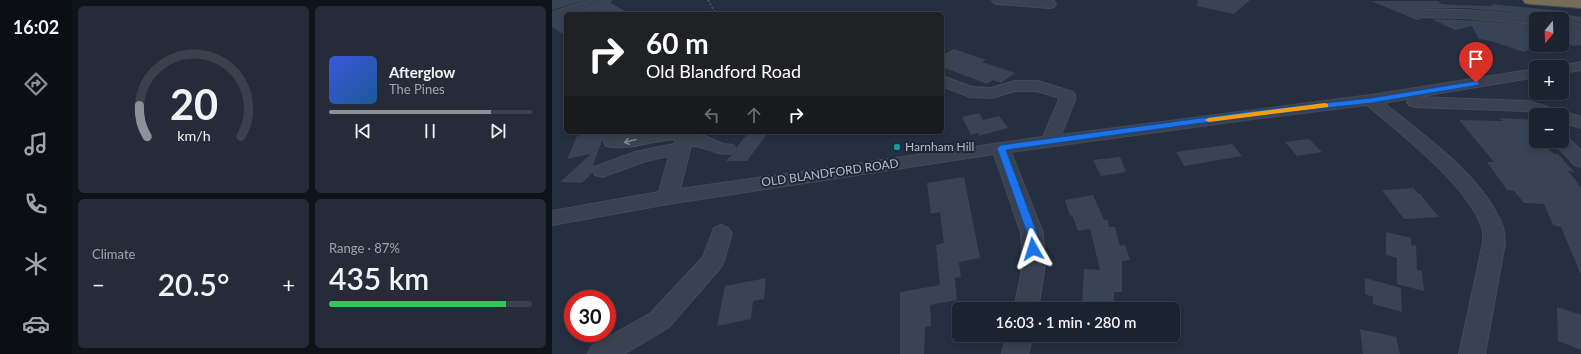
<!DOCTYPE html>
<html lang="en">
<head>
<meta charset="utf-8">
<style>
  body { margin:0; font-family:Lato,sans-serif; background:#252b38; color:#f1f3f6; height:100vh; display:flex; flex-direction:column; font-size:15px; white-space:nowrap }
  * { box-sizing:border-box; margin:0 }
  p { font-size:13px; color:#a0a4ab }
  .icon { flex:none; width:22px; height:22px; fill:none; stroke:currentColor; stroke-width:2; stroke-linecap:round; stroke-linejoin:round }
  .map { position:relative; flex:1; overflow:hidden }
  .side { display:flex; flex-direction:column; gap:6px; padding:6px; background:#0f131a; width:480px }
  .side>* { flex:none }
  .top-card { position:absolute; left:12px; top:12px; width:380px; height:122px; border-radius:6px; box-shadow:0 2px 6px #0003,0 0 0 1px #3a404c; background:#202124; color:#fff; overflow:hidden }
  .needle { width:26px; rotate:199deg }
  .fabs { position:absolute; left:977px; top:12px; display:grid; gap:8px }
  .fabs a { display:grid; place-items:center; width:40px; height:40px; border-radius:6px; background:#1c2330; box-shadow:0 2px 6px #0003,0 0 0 1px #3a404c; font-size:20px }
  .speed { position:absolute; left:12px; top:290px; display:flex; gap:8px; font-size:20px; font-weight:700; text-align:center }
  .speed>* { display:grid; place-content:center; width:52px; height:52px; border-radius:50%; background:#1c2330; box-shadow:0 2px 6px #0003,0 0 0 1px #3a404c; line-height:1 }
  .speed .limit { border:6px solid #d22; background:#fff; color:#111 }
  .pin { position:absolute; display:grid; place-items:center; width:34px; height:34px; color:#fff; margin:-41px -17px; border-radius:50% 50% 50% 0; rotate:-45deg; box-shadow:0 0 4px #0007 }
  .pin .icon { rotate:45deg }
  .me { position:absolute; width:44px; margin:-22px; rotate:354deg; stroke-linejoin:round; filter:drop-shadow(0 0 3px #0008) }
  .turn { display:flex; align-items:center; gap:14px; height:84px; padding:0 16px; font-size:18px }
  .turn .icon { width:52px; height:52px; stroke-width:2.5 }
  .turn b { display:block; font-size:28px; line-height:34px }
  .lanes { display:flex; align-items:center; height:38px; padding:0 16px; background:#0003; justify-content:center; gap:20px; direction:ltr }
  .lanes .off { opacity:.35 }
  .big { font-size:30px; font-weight:600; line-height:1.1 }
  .side .card { flex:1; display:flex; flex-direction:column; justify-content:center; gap:6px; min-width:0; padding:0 14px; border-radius:6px; background:#252b38 }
  .side .dial { align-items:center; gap:0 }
  .dial svg { height:104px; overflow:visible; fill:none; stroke:#3a404c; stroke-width:7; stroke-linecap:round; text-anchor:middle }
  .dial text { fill:#f1f3f6; stroke:none }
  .song { display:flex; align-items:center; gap:12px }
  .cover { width:48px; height:48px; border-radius:6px; background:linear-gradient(135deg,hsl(230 70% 55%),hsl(210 70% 35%)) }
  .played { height:4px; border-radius:2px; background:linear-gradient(90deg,#8c9099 80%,#3a404c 80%) }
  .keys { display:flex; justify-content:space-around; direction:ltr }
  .heat { display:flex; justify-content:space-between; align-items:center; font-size:22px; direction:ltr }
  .charge { height:6px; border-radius:3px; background:linear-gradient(90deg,#34c759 87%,#3a404c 0) }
  .side .tiles { flex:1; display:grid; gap:6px; grid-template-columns:repeat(2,1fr) }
  .trip { position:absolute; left:400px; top:302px; width:228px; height:40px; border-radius:6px; background:#1c2330; box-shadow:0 2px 6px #0003,0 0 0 1px #3a404c; font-weight:600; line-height:40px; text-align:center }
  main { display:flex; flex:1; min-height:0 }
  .tab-bar { display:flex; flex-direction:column; width:72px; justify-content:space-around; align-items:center; background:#0b0e13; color:#a0a4ab }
  .tab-bar .icon { width:28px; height:28px }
  .tab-bar .on { color:#8c9099 }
  .tab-bar b { font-size:18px; color:#f1f3f6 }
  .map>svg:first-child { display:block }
</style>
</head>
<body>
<main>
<nav class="tab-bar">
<b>16:02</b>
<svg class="icon on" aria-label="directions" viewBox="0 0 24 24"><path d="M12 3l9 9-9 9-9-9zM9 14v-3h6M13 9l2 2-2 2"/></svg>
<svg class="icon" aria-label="music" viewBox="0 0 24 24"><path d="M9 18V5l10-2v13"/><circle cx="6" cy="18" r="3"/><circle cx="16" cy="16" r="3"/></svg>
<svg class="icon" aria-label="phone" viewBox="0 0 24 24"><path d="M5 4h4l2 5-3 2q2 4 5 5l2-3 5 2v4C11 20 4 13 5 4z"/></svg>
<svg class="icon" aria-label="climate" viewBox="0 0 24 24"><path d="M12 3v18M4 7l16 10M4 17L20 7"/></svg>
<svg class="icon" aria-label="car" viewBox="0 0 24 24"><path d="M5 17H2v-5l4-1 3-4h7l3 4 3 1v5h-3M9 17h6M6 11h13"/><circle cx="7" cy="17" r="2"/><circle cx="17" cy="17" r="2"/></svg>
</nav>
<section class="side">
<div class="tiles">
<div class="card dial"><svg viewBox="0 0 100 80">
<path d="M14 69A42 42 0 1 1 86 69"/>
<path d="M14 69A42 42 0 0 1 8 45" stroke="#8c9099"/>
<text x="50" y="56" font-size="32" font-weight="700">20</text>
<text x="50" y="72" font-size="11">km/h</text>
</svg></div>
<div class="card">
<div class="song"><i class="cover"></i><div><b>Afterglow</b><p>The Pines</p></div></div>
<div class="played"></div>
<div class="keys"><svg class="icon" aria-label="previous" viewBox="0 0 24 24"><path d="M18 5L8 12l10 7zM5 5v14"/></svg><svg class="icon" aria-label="pause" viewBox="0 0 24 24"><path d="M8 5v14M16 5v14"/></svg><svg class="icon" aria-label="next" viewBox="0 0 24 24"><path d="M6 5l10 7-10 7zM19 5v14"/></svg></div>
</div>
<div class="card"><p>Climate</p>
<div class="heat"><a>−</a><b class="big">20.5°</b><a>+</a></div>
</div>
<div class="card"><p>Range · 87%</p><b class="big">435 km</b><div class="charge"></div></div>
</div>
</section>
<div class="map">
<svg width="1029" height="354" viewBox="0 0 1029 354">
  <rect width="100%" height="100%" fill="#262f40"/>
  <path fill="#384356" d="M0,0h35l-35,10z
    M646,0h52l-16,14 -37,-8z
    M819,1h67l3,3 13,1 38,1 -1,-2 72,7 5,1v3l13,2v6l-19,-5 -2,1h-17l-7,-4 -71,-7 -41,1 -4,1 -3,3 2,5 4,1 -6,1z
    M59,3l19,11h-53l32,-10z
    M14,18v18l-14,-9v-6z
    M880,19l33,1 71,5v20h25l-14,9 -17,-5 -6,3 -33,-11 -12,-2 -7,-13 -17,4z
    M1010,29l19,5v11l-8,1 -8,-4 -3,2z
    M402,49l32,11 -4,2 33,11 -14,10 -8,-3 -6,4 -45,-17v-12z
    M427,113l4,7 16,-4 9,12 -29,8 -1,-3 -7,2 -9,-18z
    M947,118l37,2v28l13,1 5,5h4l16,18 -6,-1 13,16v88l-20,-48 -8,-2 -9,-21 -20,-1 -10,-12 -7,-1 -20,-28h7l-35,-42 44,1z
    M39,132h14l-4,6 1,3 -9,24h2l-3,5v3l-10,10 -22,-1 31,-28 -24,5 10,-23z
    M195,134h20l-20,27h-21l5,-6 3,-1 3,-4v-3z
    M757,139l13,13 -25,4 -12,-14z
    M680,144l10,12 -58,10 -8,-14z
    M568,157l6,15 -25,4 -8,-16z
    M412,177l16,81 -21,4 2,15 -6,1 2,22 -27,5 1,21 -6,1 -1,27h-24v-62l40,-7 -4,-40 8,-2 -4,-31 -9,2 -4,-31z
    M862,188l4,6h2l19,23 -35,2 -22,-29z
    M541,195l11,25 3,-1 2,8h6l5,19 5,-1 5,15 -8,1v31h-8v13l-32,-2 2,-34 16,1 -10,-41 -12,2 -6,-16 -2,1 -5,-16z
    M834,232l25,6v7l5,1 1,24 5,1 2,20 -27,-7v-26l-11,-3z
    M214,278l-2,21 -11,2 -2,18 -34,7 8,-40z
    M813,278l36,10 1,24 -29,-8v-7l-8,-3z
    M1005,307l24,8v35l-23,-9z
    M808,329l36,8 4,17h-37z"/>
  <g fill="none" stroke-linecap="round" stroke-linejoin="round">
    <defs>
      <path id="minor" d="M40,0h19l-2,3 -37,11h-6v2l-14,4v-8z
        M440,0h53l9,1 2,3 -2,3 -4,1 -52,-4 -4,-1z
        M872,10h41l71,6 6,3h-6v5l-71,-6 -45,-1 -2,-3 2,-3z
        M1010,19l19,6v8l-19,-6z
        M1029,62v8l-19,3v-6h-6z
        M984,69v8l-119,20 111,4 53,16v11l-19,-6v-7h-21l-14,-4 -112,-4 -6,-2 -2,-3 4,-4 -27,5c40,33 98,72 118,122 3,5 2,12 3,18l-20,111h-26l24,-111c0,-6 1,-13 -2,-18 -16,-42 -79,-90 -114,-120l-114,14 -242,33 32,81 2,32 -7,44h-24l9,-44 -2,-32 -27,-79 -326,50 -116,21v-14l107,-19 10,-36 -23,5 -44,16 -7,-2 -2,-4 2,-4 40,-15 39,-8 2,-5c-24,1 -47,12 -70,7l-4,-8 6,-6h19l-5,5 24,-5h49l-1,3 11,1 18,8 10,1 3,4 -3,4c-18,4 -26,-8 -42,-7l-11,43 363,-52 16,-37v-2l-22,-7h-22l-23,7 -22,-1 -28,-11v-10l30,11 19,1 23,-7h24l35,11 2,3v5l-14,35 310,-40z
        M1010,136l5,1 14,14v16l-6,-2 -23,-24h10z
        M169,225l7,3 4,5 -8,28 -3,6 -52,60 -45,27h-36l4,-8 59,-33 52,-56 11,-29z
        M455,335h26l-5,19h-26z"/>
      <path id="highway" d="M971,0h58v8l-51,-4 -5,-1z"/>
    </defs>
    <use href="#minor" stroke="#444a59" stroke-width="2"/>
    <use href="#highway" stroke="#454c5a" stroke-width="2"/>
    <path stroke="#415559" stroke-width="2" stroke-dasharray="2 2" stroke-linecap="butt" d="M156,0l8,14"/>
    <use href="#minor" fill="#3a4150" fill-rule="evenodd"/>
    <use href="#highway" fill="#766c57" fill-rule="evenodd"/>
  </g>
  <defs><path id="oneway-shaft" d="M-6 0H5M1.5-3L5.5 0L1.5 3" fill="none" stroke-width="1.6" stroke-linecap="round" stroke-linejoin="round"/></defs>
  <use stroke="#7f8593" href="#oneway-shaft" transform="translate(78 141) rotate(165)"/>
  <path fill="#1a73e8" stroke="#114b97" d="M924,81l3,1v3l-108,18 -118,13 -247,34 31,83 1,16 -1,3h-8l-1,-3 -1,-16 -30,-85 4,-3 252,-34 118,-13z"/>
  <path fill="#f59e0b" d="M773,103l3,1v3l-119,15 -4,-2 4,-2z"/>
  <circle fill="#0f9aa8" stroke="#1f2635" stroke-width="1.5" cx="345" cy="147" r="4"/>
  <g text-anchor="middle" stroke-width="4" stroke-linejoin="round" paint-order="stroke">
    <g font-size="12" fill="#b7bdca" stroke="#1f2635" text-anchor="start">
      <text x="353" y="151">Harnham Hill</text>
    </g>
    <g font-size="12" fill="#b7bdca" stroke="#1f2635">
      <text transform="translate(278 173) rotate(-8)" y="4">OLD BLANDFORD ROAD</text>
    </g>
  </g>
</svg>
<div class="fabs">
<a><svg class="needle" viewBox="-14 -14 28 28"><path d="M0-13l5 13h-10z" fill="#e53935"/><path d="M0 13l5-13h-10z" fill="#a0a4ab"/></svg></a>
<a>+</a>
<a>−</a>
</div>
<div class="speed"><div class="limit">30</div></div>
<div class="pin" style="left:924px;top:83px;background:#d93025"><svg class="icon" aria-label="arrive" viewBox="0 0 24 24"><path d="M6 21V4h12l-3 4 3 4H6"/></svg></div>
<svg class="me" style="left:481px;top:249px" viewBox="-20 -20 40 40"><path d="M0-17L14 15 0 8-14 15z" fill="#1a73e8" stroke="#fff" stroke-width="4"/></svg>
<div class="trip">16:03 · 1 min · 280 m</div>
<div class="top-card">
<div class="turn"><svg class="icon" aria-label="right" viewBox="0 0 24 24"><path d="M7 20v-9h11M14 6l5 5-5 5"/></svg><div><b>60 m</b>Old Blandford Road</div></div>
<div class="lanes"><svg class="icon off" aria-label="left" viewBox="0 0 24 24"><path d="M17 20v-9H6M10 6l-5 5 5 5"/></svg><svg class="icon off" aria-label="ahead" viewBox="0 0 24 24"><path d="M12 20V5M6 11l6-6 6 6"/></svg><svg class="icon" aria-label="right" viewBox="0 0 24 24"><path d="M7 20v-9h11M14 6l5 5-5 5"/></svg></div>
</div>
</div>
</main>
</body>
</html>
